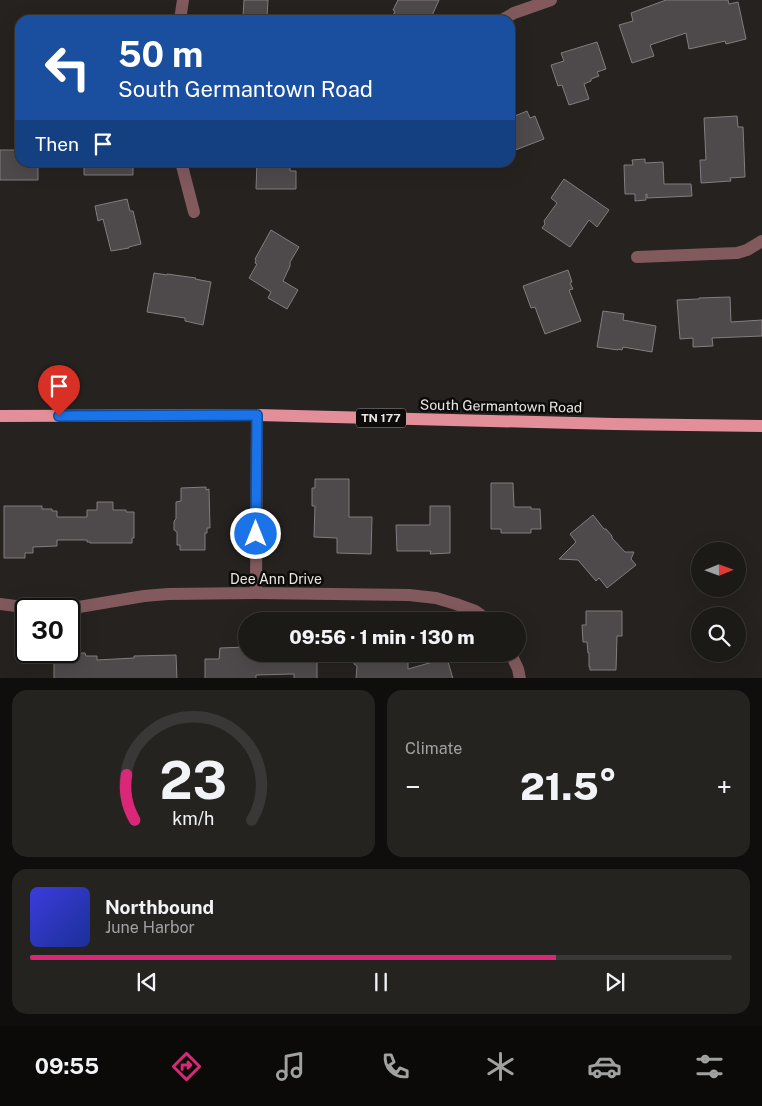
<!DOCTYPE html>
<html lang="en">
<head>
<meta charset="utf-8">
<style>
  body { margin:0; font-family:"Public Sans",sans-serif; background:#252320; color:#f1f3f6; height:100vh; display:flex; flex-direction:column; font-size:19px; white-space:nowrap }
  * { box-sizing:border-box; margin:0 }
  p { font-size:16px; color:#a0a1a1 }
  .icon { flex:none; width:28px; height:28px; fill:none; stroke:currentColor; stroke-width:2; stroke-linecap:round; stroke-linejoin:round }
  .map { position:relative; height:678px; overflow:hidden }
  .side { display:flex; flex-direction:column; gap:12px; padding:12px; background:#0f0e0d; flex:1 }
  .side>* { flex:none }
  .hud { position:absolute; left:15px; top:15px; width:500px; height:152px; border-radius:15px; box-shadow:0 5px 20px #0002,0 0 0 1px #3a3836; background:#1a4fa0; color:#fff; overflow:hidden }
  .needle { width:32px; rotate:89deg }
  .buttons { position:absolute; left:691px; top:542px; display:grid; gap:10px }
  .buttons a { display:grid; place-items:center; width:55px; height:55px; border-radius:50%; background:#1c1a17; box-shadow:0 5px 20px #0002,0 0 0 1px #3a3836; font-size:25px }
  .speed { position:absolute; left:15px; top:598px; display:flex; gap:10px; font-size:25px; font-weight:700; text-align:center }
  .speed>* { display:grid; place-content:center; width:65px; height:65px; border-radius:50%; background:#1c1a17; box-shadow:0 5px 20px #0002,0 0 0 1px #3a3836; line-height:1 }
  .speed .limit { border:2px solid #111; border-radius:8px; background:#fff; color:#111 }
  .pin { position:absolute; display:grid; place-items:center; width:42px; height:42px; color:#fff; margin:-51px -21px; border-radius:50% 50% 50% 0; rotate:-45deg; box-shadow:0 0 5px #0007 }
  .pin .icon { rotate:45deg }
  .me { position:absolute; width:55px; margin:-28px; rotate:0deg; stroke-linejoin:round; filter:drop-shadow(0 0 4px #0008) }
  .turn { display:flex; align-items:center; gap:18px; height:105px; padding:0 20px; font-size:22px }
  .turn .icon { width:65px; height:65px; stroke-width:2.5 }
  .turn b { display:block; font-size:35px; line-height:42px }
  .then { display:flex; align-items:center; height:48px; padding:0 20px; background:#0003; gap:10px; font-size:19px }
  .big { font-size:38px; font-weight:800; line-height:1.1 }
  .side .widget { flex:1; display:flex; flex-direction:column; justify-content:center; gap:8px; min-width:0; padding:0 18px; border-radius:15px; background:#252320 }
  .side .dial { align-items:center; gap:0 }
  .dial svg { height:130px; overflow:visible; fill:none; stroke:#3a3836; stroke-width:7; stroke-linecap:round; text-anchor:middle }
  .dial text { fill:#f1f3f6; stroke:none }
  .song { display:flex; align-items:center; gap:15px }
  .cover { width:60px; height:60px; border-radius:8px; background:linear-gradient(135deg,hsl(240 70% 55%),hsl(230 70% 35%)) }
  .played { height:5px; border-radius:2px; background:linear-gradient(90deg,#db2777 75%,#3a3836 75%) }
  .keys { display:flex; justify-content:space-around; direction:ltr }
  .heat { display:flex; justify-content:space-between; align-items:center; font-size:28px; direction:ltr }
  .side .tiles { flex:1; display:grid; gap:12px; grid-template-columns:1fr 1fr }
  .widget:last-child { grid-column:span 2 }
  .trip { position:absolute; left:238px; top:612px; width:288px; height:50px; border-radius:25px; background:#1c1a17; box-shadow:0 5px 20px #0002,0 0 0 1px #3a3836; font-weight:800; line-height:50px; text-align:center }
  .tabs { display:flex; height:80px; justify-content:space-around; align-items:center; background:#0b0a09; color:#a0a1a1 }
  .tabs .icon { width:35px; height:35px }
  .tabs .on { color:#db2777 }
  .tabs b { font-size:22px; color:#f1f3f6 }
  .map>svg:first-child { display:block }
</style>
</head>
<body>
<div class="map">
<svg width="762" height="679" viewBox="0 0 762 679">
  <rect width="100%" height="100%" fill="#26221f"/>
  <path fill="#4e494b" stroke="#827d7f" d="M244,0h24l-1,17 -24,-1z
    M398,0h41l-9,20h-39l4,-9 -2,-1z
    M666,0h62l1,4 9,-2 8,37 -20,5 -1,-3 -36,8 -3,-16 -36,12 4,11 -22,7 -13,-38 14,-4 -2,-8z
    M597,42l9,27 -9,3 2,4 -8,3v2l-7,3 5,15 -20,6 -7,-20 -4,1 -7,-21 13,-4 -3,-8z
    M527,111l3,7 5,-2 9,23 -34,13v-34z
    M737,116l1,11h5l2,50 -15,1 1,3 -30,2 -1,-23h6l-2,-42z
    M0,150h20v12h18v18h-38z
    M645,159v4l18,-1 1,22h27l1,12 -45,2v-4h-1v6l-11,1v-7h-10l-1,-29h9l-1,-5z
    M84,162h49v13h-49z
    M257,162h33v9h6v18h-40z
    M564,179l45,31 -12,17 -8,-7 -19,27 -28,-19 3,-4 -1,-3 13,-18 -6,-5z
    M127,199l3,12h3l8,33 -12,3v1l-18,3 -8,-32 -5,2 -3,-15z
    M271,230l28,17 -9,15v4l-7,15 15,9 -11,19 -19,-11 3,-6 -22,-14 8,-14 -2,-1 1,-3 -1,-1z
    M568,270l4,12 -2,1 3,6 -4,1 12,31 -36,13 -10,-27 -4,1 -8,-22z
    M154,273l13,2v-1l29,4 -1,1 16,3 -8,43 -18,-4v-3l-38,-6z
    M730,297l1,25 31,-2v16l-50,2 1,8 -20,1v-9l-13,1 -3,-39 22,-1v-1z
    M603,311l21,3 -1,6 33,6 -4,26 -29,-5 -1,3 -4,-1v1l-21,-3z
    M315,479h34v38h23l-1,37 -34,-1v-15l-23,-1 1,-31h-3v-18h3z
    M491,483h22l1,24h17v2h9l1,20h-10v4h-30v-4h-10z
    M206,487v3l3,-1 1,39h-3v5h-2v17h-25v-5h-3v-13l-3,-2v-9l2,-2v-17l5,-1v-13z
    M97,502h16v8h13v2h8v26h-2v5h-42v-1h-3v-2h-30v6l-24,1v6h-8v5h-21v-52h38v3h10v2h5v6h30v-7h10z
    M430,506h20v47l-20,1 1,-3h-34l-1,-26h34z
    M593,515l11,14h2l6,7v2l13,14h9l-3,7 5,6 -29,23 -8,-10 -3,3 -18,-21 -19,-1 17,-17 -6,-8z
    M586,611h36v25h-5l-1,34h-26v-3h-1v-14h-1l-1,-11h-4l-1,-17h4z
    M246,647v7h71v25h-23v-5l-38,1v4h-51v-20h14l1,-11z
    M85,653l1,3h11v4l37,-2v-2l42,-1 1,24h-123v-25z
    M359,654h49v15l39,-11 6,21h-97l1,-13 -3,-2v-8z"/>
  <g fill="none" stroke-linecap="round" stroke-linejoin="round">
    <path stroke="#825a5e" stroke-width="12" d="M180,20l3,-20
      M502,20l12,-7 37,-13
      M181,162l13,50
      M637,257l100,-4 10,-3 15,-9
      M256,593l1,-178
      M0,604l38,5
      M59,609l14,-1 71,-12 24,-2 88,-1 153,2 27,3 20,6 19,7 14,10
      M511,654l7,15 2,10"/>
    <path stroke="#e38f99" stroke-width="12" d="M0,416l257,-1 356,9 149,2"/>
  </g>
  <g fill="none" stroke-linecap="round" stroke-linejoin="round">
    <defs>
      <path id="route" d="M59,416l198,-1 -1,119"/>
    </defs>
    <use href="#route" stroke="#114b97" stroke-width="12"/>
    <use href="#route" stroke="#1a73e8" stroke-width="9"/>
  </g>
  <g text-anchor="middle" stroke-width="5" stroke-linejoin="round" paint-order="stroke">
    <rect fill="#0d0c0a" stroke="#a7a5a3" stroke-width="1" x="356" y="408.5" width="50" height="19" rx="4"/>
    <g font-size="12" font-weight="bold" fill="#e9e6e4">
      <text x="381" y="422">TN 177</text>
    </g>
    <g font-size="14" fill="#e9e6e4" stroke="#0d0c0a">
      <text transform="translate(501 406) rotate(1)" y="5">South Germantown Road</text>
      <text x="276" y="584">Dee Ann Drive</text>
    </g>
  </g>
</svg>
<div class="buttons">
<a><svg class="needle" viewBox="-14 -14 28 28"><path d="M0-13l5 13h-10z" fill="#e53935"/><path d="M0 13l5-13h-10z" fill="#a0a1a1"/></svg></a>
<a><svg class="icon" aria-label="search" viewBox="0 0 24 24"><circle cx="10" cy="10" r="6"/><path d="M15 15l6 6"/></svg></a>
</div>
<div class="speed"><div class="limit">30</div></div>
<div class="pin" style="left:59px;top:416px;background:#d93025"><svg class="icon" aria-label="arrive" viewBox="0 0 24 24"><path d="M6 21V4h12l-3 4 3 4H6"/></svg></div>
<svg class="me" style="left:256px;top:534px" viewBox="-20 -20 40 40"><circle r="17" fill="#1a73e8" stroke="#fff" stroke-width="3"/><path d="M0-11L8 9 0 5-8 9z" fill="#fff"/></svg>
<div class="trip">09:56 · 1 min · 130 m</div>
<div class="hud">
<div class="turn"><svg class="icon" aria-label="left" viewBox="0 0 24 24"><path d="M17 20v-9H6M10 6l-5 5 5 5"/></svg><div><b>50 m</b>South Germantown Road</div></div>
<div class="then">Then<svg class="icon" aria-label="arrive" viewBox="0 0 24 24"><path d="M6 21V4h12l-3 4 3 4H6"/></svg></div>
</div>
</div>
<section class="side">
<div class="tiles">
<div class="widget dial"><svg viewBox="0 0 100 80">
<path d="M14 69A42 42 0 1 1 86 69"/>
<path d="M14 69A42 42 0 0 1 9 41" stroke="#db2777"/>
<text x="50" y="56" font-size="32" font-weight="700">23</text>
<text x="50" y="72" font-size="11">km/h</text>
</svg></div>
<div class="widget"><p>Climate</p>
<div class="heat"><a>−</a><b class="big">21.5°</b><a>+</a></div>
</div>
<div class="widget">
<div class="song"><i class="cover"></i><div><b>Northbound</b><p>June Harbor</p></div></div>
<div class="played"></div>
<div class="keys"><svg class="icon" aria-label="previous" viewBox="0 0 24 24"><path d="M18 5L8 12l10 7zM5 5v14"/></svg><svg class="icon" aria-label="pause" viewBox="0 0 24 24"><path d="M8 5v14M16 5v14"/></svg><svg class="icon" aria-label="next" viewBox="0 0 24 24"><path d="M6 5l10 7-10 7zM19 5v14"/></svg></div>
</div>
</div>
</section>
<nav class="tabs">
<b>09:55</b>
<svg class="icon on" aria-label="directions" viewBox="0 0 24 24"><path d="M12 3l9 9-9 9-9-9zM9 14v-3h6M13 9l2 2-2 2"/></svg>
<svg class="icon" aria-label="music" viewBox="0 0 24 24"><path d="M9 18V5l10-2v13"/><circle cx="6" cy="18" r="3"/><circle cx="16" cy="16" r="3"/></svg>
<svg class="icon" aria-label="phone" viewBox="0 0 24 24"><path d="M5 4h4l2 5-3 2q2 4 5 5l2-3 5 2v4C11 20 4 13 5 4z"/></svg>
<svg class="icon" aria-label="climate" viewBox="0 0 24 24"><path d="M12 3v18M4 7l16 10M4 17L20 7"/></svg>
<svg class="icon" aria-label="car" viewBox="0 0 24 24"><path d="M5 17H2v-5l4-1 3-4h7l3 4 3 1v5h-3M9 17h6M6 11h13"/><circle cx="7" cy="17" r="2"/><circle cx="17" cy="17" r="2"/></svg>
<svg class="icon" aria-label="filters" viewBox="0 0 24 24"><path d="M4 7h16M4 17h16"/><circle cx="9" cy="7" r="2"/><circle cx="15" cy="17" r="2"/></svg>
</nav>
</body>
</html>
